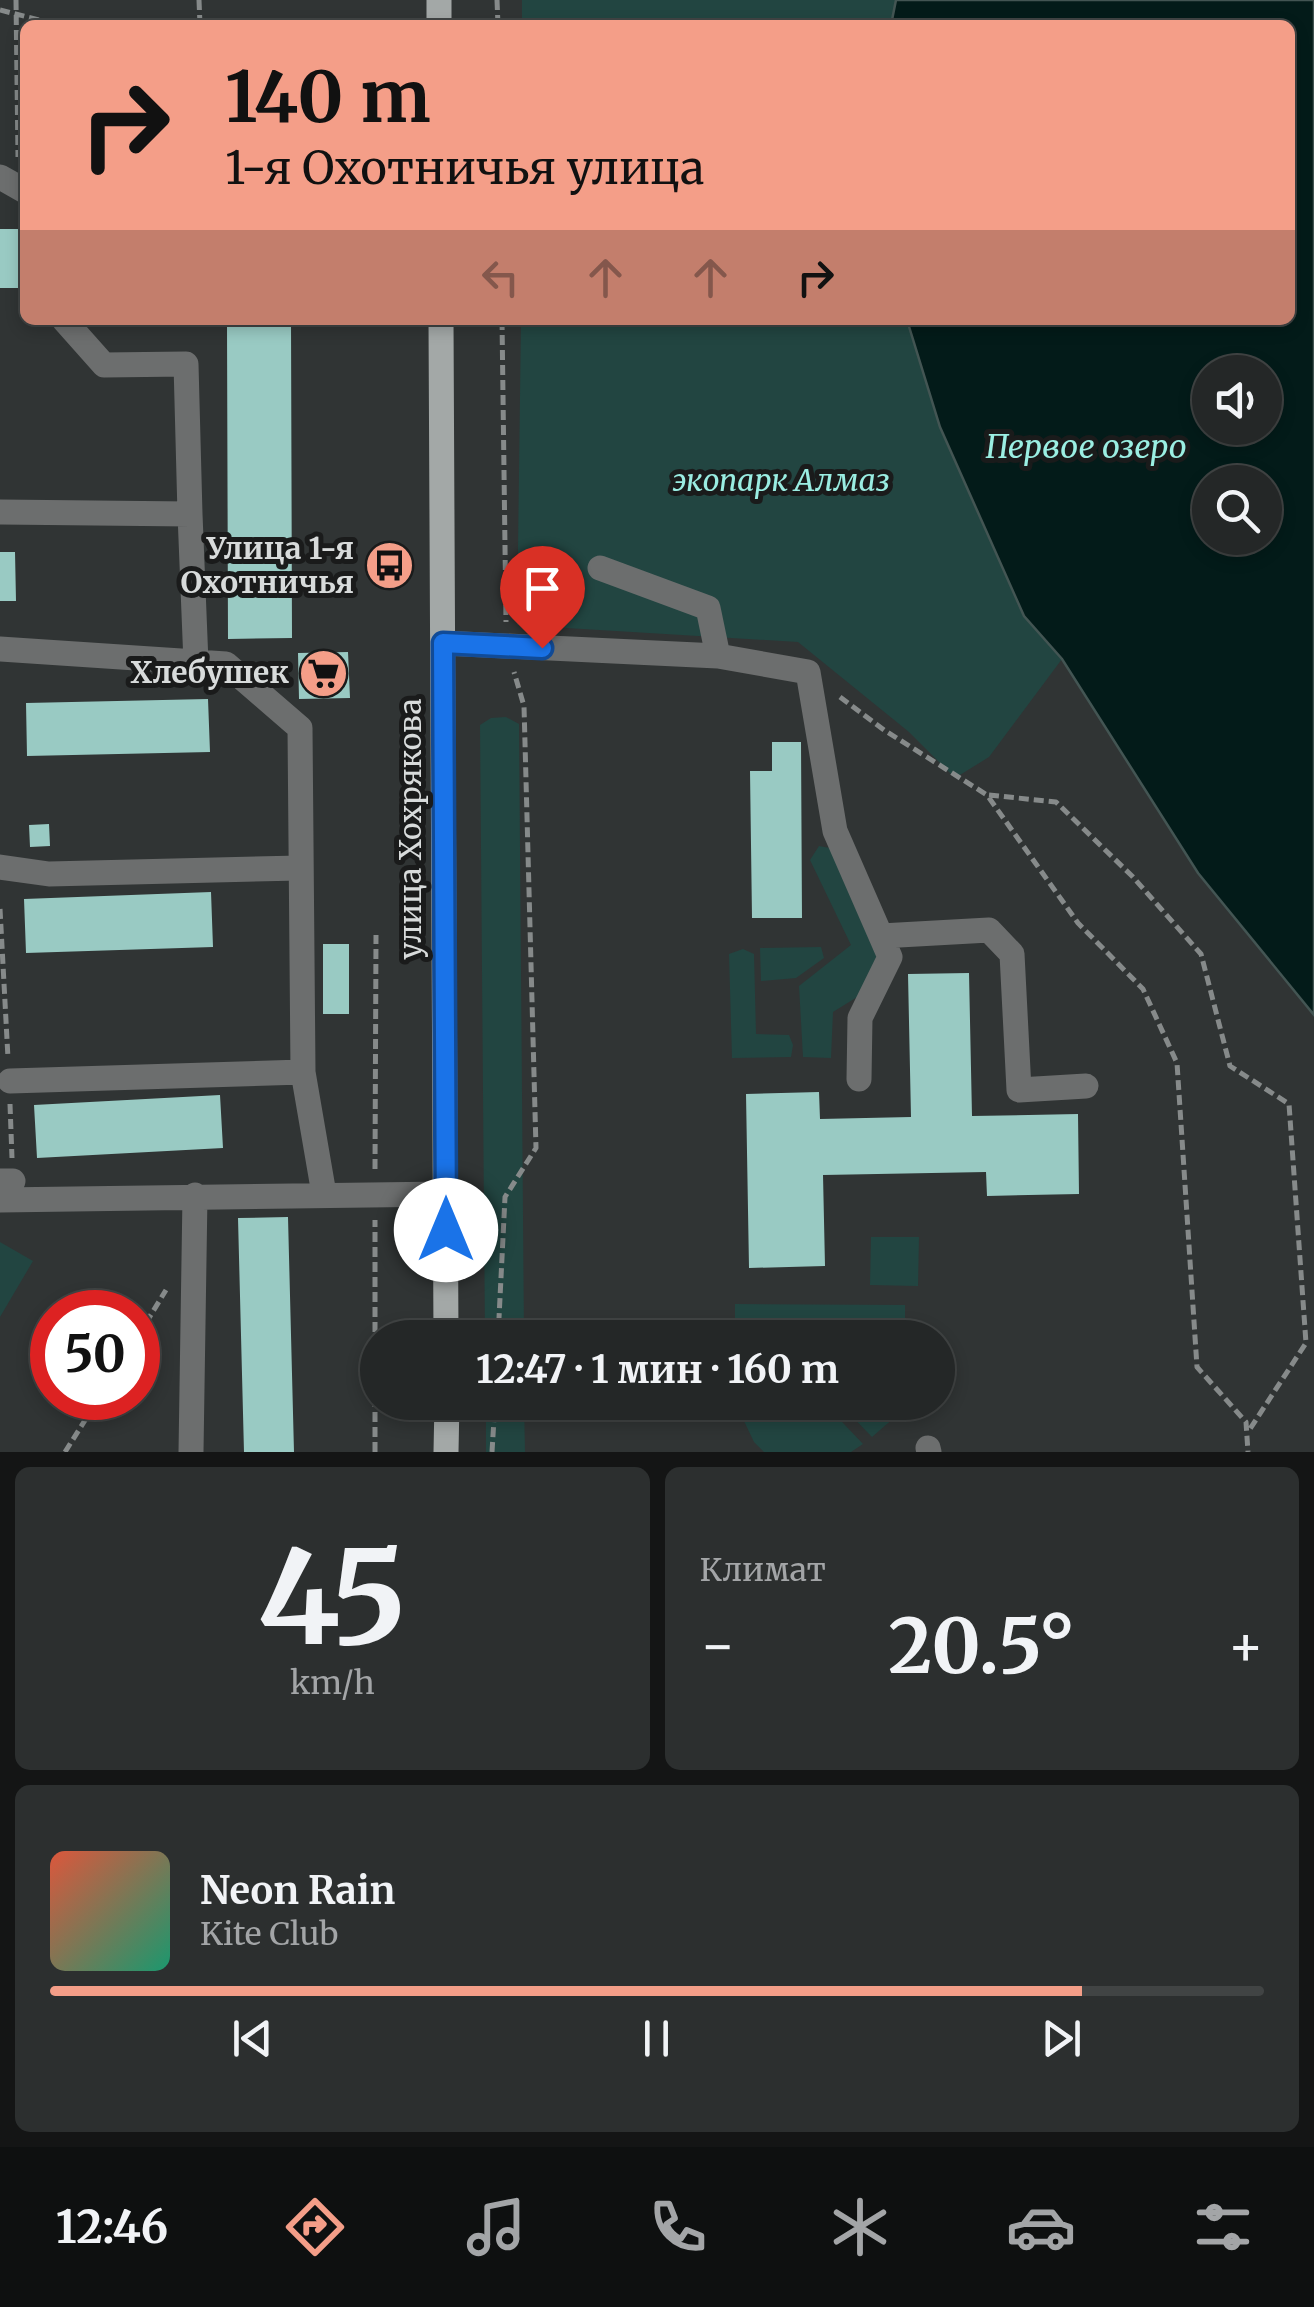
<!DOCTYPE html>
<html lang="ru">
<head>
<meta charset="utf-8">
<style>
  body { margin:0; font-family:Merriweather,serif; background:#2c2f2f; color:#f1f3f6; height:100vh; display:flex; flex-direction:column; font-size:38px; white-space:nowrap }
  * { box-sizing:border-box; margin:0 }
  p { font-size:32px; color:#a3a5a7 }
  .icon { flex:none; width:55px; height:55px; fill:none; stroke:currentColor; stroke-width:2; stroke-linecap:round; stroke-linejoin:round }
  .map { position:relative; height:1452px; overflow:hidden }
  .side { display:flex; flex-direction:column; gap:15px; padding:15px; background:#141515; flex:1 }
  .side>* { flex:none }
  .hud { position:absolute; left:20px; top:20px; width:1275px; height:305px; border-radius:15px; box-shadow:0 5px 15px #0003,0 0 0 2px #414444; background:#f49e88; color:#111; overflow:hidden }
  .buttons { position:absolute; left:1192px; top:355px; display:grid; gap:20px }
  .buttons a { display:grid; place-items:center; width:90px; height:90px; border-radius:50%; background:#242727; box-shadow:0 5px 15px #0003,0 0 0 2px #414444; font-size:50px }
  .speed { position:absolute; left:30px; top:1290px; display:flex; gap:20px; font-size:50px; font-weight:700; text-align:center }
  .speed>* { display:grid; place-content:center; width:130px; height:130px; border-radius:50%; background:#242727; box-shadow:0 5px 15px #0003,0 0 0 2px #414444; line-height:1 }
  .speed .limit { border:15px solid #d22; background:#fff; color:#111 }
  .pin { position:absolute; display:grid; place-items:center; width:85px; height:85px; color:#fff; margin:-102px -42px; border-radius:50% 50% 50% 0; rotate:-45deg; box-shadow:0 0 10px #0007 }
  .pin .icon { rotate:45deg }
  .me { position:absolute; width:110px; margin:-55px; rotate:0deg; stroke-linejoin:round; filter:drop-shadow(0 0 8px #0008) }
  .turn { display:flex; align-items:center; gap:35px; height:210px; padding:0 40px; font-size:45px }
  .turn .icon { width:130px; height:130px; stroke-width:2.5 }
  .turn b { display:block; font-size:70px; line-height:85px }
  .lanes { display:flex; align-items:center; height:95px; padding:0 40px; background:#0003; justify-content:center; gap:50px; direction:ltr }
  .lanes .off { opacity:.35 }
  .big { font-size:75px; font-weight:700; line-height:1.1 }
  .side .tile { flex:1; display:flex; flex-direction:column; justify-content:center; gap:15px; min-width:0; padding:0 35px; border-radius:15px; background:#2c2f2f }
  .side .dial { align-items:center; gap:0 }
  .dial b { font-size:130px; line-height:1 }
  .song { display:flex; align-items:center; gap:30px }
  .cover { width:120px; height:120px; border-radius:15px; background:linear-gradient(135deg,hsl(10 70% 55%),hsl(160 70% 35%)) }
  .played { height:10px; border-radius:5px; background:linear-gradient(90deg,#f49e88 85%,#414444 85%) }
  .keys { display:flex; justify-content:space-around; direction:ltr }
  .heat { display:flex; justify-content:space-between; align-items:center; font-size:55px; direction:ltr }
  .side .tiles { flex:1; display:grid; gap:15px; grid-template-columns:1fr 1fr }
  .tile:last-child { grid-column:span 2 }
  .trip { position:absolute; left:360px; top:1320px; width:595px; height:100px; border-radius:50px; background:#242727; box-shadow:0 5px 15px #0003,0 0 0 2px #414444; font-weight:700; line-height:100px; text-align:center }
  .tab-bar { display:flex; height:160px; justify-content:space-around; align-items:center; background:#0e1010; color:#a3a5a7 }
  .tab-bar .icon { width:70px; height:70px }
  .tab-bar .on { color:#f49e88 }
  .tab-bar b { font-size:45px; color:#f1f3f6 }
  .map>svg:first-child { display:block }
</style>
</head>
<body>
<div class="map">
<svg width="1314" height="1452" viewBox="0 0 1314 1452">
  <rect width="100%" height="100%" fill="#303434"/>
  <path fill="#224541" d="M522,0h374l-5,25h-369z
    M521,320h386l33,107 84,189 38,43 -73,98 -34,21 -46,-46 -111,-90 -281,-17z
    M506,717l13,7 5,613 -39,1 -5,-613 11,-7z
    M819,846l16,3 47,99 -12,41 -37,23 -2,46 -28,-1 -4,-71 52,-41 -41,-85z
    M821,947l3,11 -28,20 -35,3 -1,-33z
    M743,949l11,5 2,80 33,1 4,10 -2,12 -59,1 -3,-104z
    M871,1237h48l-1,49 -48,-1z
    M0,1242l33,19 -33,56z
    M735,1304l170,1v32h-80l-1,-8h-69l-1,8h-19z
    M735,1402l89,1 39,41 -12,8h-87l-10,-10z
    M486,1403h38l1,49h-39z
    M839,1403h64v7l-31,27z"/>
  <path fill="#031b19" stroke="#435553" stroke-width="2.5" fill-rule="evenodd" d="M896,0h418v1015l-116,-142 -136,-214 -38,-43 -84,-189 -33,-107h383v-295h-399zM1210,372h55v56h-55zM1210,482h55v56h-55z"/>
  <path fill="#99cac3" d="M0,229h25v59h-25z
    M92,320h199l1,318 -64,1 -1,-314h-135z
    M0,552h15l1,49h-16z
    M348,652l2,46 -51,1 -1,-46z
    M208,699l2,53 -183,4 -1,-53z
    M772,742h29l1,176h-50l-2,-147h22z
    M49,824l1,22 -20,1 -1,-22z
    M211,892l2,55 -187,6 -2,-54z
    M323,944h26v70h-26z
    M969,973l3,143 106,-2 1,80 -92,2 -1,-24 -163,3 2,91 -76,2 -3,-174 73,-2 1,27 91,-2 -3,-143z
    M220,1095l3,53 -186,10 -3,-53z
    M288,1217l6,235h-50l-6,-234z"/>
  <g fill="none" stroke-linecap="round" stroke-linejoin="round">
    <path stroke="#868a8a" stroke-width="5" stroke-dasharray="10 5" stroke-linecap="butt" d="M16,0l2,157
      M199,0l1,25
      M497,0l1,25
      M0,10l59,15
      M502,320l4,302
      M840,697l44,33 103,65 91,128 65,66 34,74 20,304 49,55 2,30
      M989,795l67,7 76,74 69,78 29,112 59,38 17,239 -58,89
      M0,909l8,149
      M10,1104l2,54
      M375,1169l1,-234
      M138,1336l28,-46
      M498,1338l7,-141 31,-49 -12,-442 -10,-34
      M65,1452l34,-54
      M375,1452v-232
      M492,1452l3,-50"/>
    <path stroke="#6c6e6e" stroke-width="25" d="M0,177l25,14
      M64,320l40,45 82,-1 4,150
      M0,512l190,2 6,149
      M600,568l108,40 10,48
      M443,643l275,13 90,16 27,159 55,126 -30,61 -1,61
      M0,649l226,15 74,64 3,344 21,122
      M0,867l49,7 251,-6
      M881,936l108,-6 23,24 7,136 67,-4
      M10,1081l293,-9
      M0,1181h13
      M0,1200l446,-6
      M928,1448l1,4
      M191,1452l4,-257"/>
    <path stroke="#a3a8a7" stroke-width="25" d="M439,0v25
      M441,320l5,1018
      M446,1452l1,-50"/>
  </g>
  <g fill="none" stroke-linecap="round" stroke-linejoin="round">
    <defs>
      <path id="route" d="M446,1230l-3,-587 99,5"/>
    </defs>
    <use href="#route" stroke="#114b97" stroke-width="25"/>
    <use href="#route" stroke="#1a73e8" stroke-width="18"/>
  </g>
  <defs>
    <symbol id="bus-disc" viewBox="-11 -11 22 22"><circle r="9.5" fill="#f49e88" stroke="#1a1b1b"/><path d="M-5-6H5V4H4V6H2V4H-2V6H-4V4H-5ZM-3.5-4V0h7V-4ZM-3.5 1.2v1.5H-2V1.2ZM2 1.2v1.5H3.5V1.2Z" fill="#111"/></symbol>
    <symbol id="supermarket-disc" viewBox="-11 -11 22 22"><circle r="9.5" fill="#f49e88" stroke="#1a1b1b"/><path d="M-6-5.5h2.5l.6 2H6L4.5 2H-2.5L-4.4-4H-6ZM-1.5 3.2a1.3 1.3 0 1 0 .1 0ZM3 3.2a1.3 1.3 0 1 0 .1 0Z" fill="#111"/></symbol>
  </defs>
  <g fill-rule="evenodd">
    <use href="#bus-disc" x="362" y="538" width="55" height="55"/>
    <use href="#supermarket-disc" x="296" y="646" width="55" height="55"/>
  </g>
  <g text-anchor="middle" stroke-width="10" stroke-linejoin="round" paint-order="stroke">
    <g font-size="30" font-style="italic" fill="#9aede2" stroke="#1a1b1b">
      <text x="781" y="491">экопарк Алмаз</text>
    </g>
    <g font-size="30" font-weight="bold" fill="#d8dbdb" stroke="#1a1b1b" text-anchor="end">
      <text x="354" y="559">Улица 1-я<tspan x="354" dy="34">Охотничья</tspan></text>
      <text x="289" y="683">Хлебушек</text>
    </g>
    <g font-size="30" fill="#d8dbdb" stroke="#1a1b1b">
      <text transform="translate(411 829) rotate(-90)" y="10">улица Хохрякова</text>
    </g>
    <g font-size="32" font-style="italic" fill="#9befe3" stroke="#1a1b1b">
      <text x="1086" y="458">Первое озеро</text>
    </g>
  </g>
</svg>
<div class="buttons">
<a><svg class="icon" aria-label="sound" viewBox="0 0 24 24"><path d="M4 9h4l5-4v14l-5-4H4zM17 9q2 3 0 6"/></svg></a>
<a><svg class="icon" aria-label="search" viewBox="0 0 24 24"><circle cx="10" cy="10" r="6"/><path d="M15 15l6 6"/></svg></a>
</div>
<div class="speed"><div class="limit">50</div></div>
<div class="pin" style="left:542px;top:648px;background:#d93025"><svg class="icon" aria-label="arrive" viewBox="0 0 24 24"><path d="M6 21V4h12l-3 4 3 4H6"/></svg></div>
<svg class="me" style="left:446px;top:1230px" viewBox="-20 -20 40 40"><circle r="19" fill="#fff"/><path d="M0-13L10 11 0 6-10 11z" fill="#1a73e8"/></svg>
<div class="trip">12:47 · 1 мин · 160 m</div>
<div class="hud">
<div class="turn"><svg class="icon" aria-label="right" viewBox="0 0 24 24"><path d="M7 20v-9h11M14 6l5 5-5 5"/></svg><div><b>140 m</b>1-я Охотничья улица</div></div>
<div class="lanes"><svg class="icon off" aria-label="left" viewBox="0 0 24 24"><path d="M17 20v-9H6M10 6l-5 5 5 5"/></svg><svg class="icon off" aria-label="ahead" viewBox="0 0 24 24"><path d="M12 20V5M6 11l6-6 6 6"/></svg><svg class="icon off" aria-label="ahead" viewBox="0 0 24 24"><path d="M12 20V5M6 11l6-6 6 6"/></svg><svg class="icon" aria-label="right" viewBox="0 0 24 24"><path d="M7 20v-9h11M14 6l5 5-5 5"/></svg></div>
</div>
</div>
<section class="side">
<div class="tiles">
<div class="tile dial"><b>45</b><p>km/h</p></div>
<div class="tile"><p>Климат</p>
<div class="heat"><a>−</a><b class="big">20.5°</b><a>+</a></div>
</div>
<div class="tile">
<div class="song"><i class="cover"></i><div><b>Neon Rain</b><p>Kite Club</p></div></div>
<div class="played"></div>
<div class="keys"><svg class="icon" aria-label="previous" viewBox="0 0 24 24"><path d="M18 5L8 12l10 7zM5 5v14"/></svg><svg class="icon" aria-label="pause" viewBox="0 0 24 24"><path d="M8 5v14M16 5v14"/></svg><svg class="icon" aria-label="next" viewBox="0 0 24 24"><path d="M6 5l10 7-10 7zM19 5v14"/></svg></div>
</div>
</div>
</section>
<nav class="tab-bar">
<b>12:46</b>
<svg class="icon on" aria-label="directions" viewBox="0 0 24 24"><path d="M12 3l9 9-9 9-9-9zM9 14v-3h6M13 9l2 2-2 2"/></svg>
<svg class="icon" aria-label="music" viewBox="0 0 24 24"><path d="M9 18V5l10-2v13"/><circle cx="6" cy="18" r="3"/><circle cx="16" cy="16" r="3"/></svg>
<svg class="icon" aria-label="phone" viewBox="0 0 24 24"><path d="M5 4h4l2 5-3 2q2 4 5 5l2-3 5 2v4C11 20 4 13 5 4z"/></svg>
<svg class="icon" aria-label="climate" viewBox="0 0 24 24"><path d="M12 3v18M4 7l16 10M4 17L20 7"/></svg>
<svg class="icon" aria-label="car" viewBox="0 0 24 24"><path d="M5 17H2v-5l4-1 3-4h7l3 4 3 1v5h-3M9 17h6M6 11h13"/><circle cx="7" cy="17" r="2"/><circle cx="17" cy="17" r="2"/></svg>
<svg class="icon" aria-label="filters" viewBox="0 0 24 24"><path d="M4 7h16M4 17h16"/><circle cx="9" cy="7" r="2"/><circle cx="15" cy="17" r="2"/></svg>
</nav>
</body>
</html>
